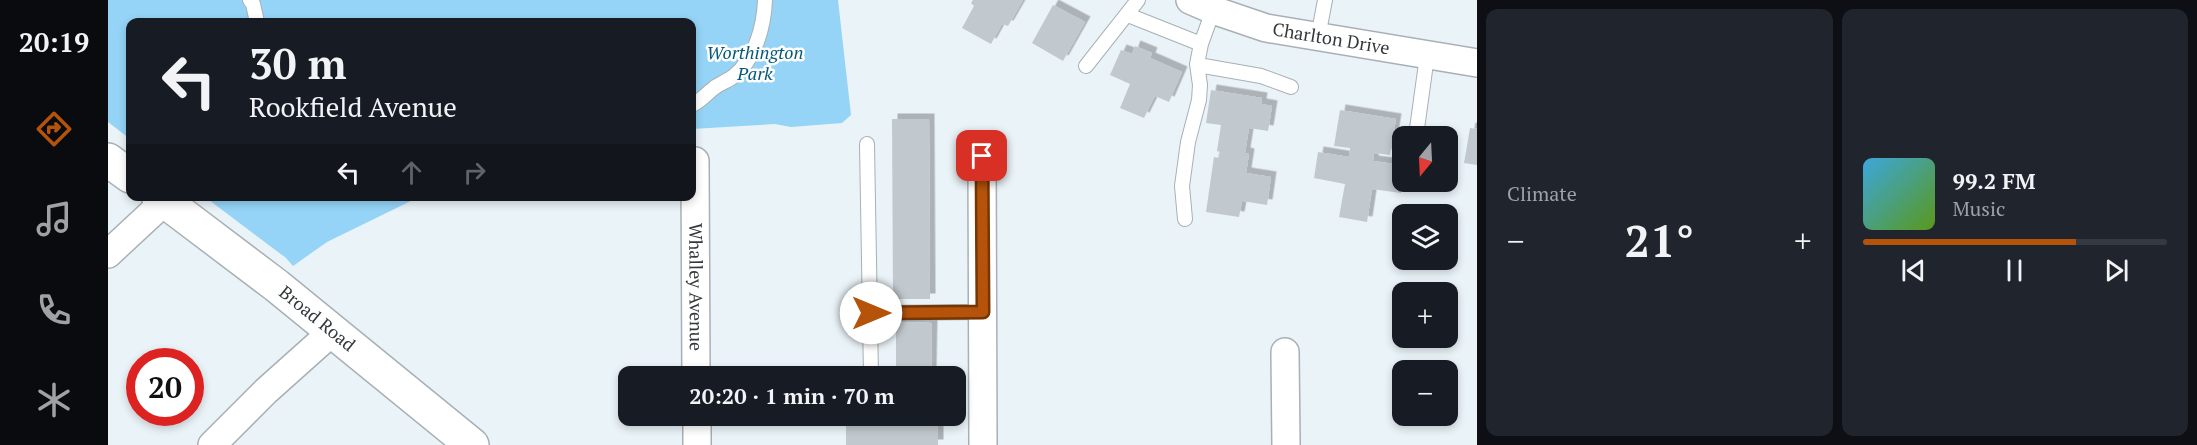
<!DOCTYPE html>
<html lang="en">
<head>
<meta charset="utf-8">
<style>
  body { margin:0; font-family:"PT Serif",serif; background:#20242c; color:#f1f3f6; height:100vh; display:flex; flex-direction:column; font-size:22px; white-space:nowrap }
  * { box-sizing:border-box; margin:0 }
  p { font-size:20px; color:#9ea1a6 }
  .icon { flex:none; width:33px; height:33px; fill:none; stroke:currentColor; stroke-width:2; stroke-linecap:round; stroke-linejoin:round }
  .map { position:relative; flex:1; overflow:hidden }
  .details { display:flex; flex-direction:column; gap:9px; padding:9px; background:#0d0f14; width:720px }
  .details>* { flex:none }
  .guide { position:absolute; left:18px; top:18px; width:570px; height:183px; border-radius:12px; box-shadow:0 3px 9px #0003; background:#171b24; color:#f1f3f6; overflow:hidden }
  .needle { width:39px; rotate:198deg }
  .fabs { position:absolute; left:1284px; top:126px; display:grid; gap:12px }
  .fabs a { display:grid; place-items:center; width:66px; height:66px; border-radius:12px; background:#171b24; box-shadow:0 3px 9px #0003; font-size:30px }
  .speed { position:absolute; left:18px; top:348px; display:flex; gap:12px; font-size:30px; font-weight:700; text-align:center }
  .speed>* { display:grid; place-content:center; width:78px; height:78px; border-radius:50%; background:#171b24; box-shadow:0 3px 9px #0003; line-height:1 }
  .speed .limit { border:9px solid #d22; background:#fff; color:#111 }
  .pin { position:absolute; display:grid; place-items:center; width:51px; height:51px; color:#fff; margin:-26px; border-radius:12px; box-shadow:0 3px 9px #0006 }
  .me { position:absolute; width:66px; margin:-33px; rotate:90deg; stroke-linejoin:round; filter:drop-shadow(0 0 4px #0008) }
  .turn { display:flex; align-items:center; gap:21px; height:126px; padding:0 24px; font-size:27px }
  .turn .icon { width:78px; height:78px; stroke-width:2.5 }
  .turn b { display:block; font-size:42px; line-height:51px }
  .lanes { display:flex; align-items:center; height:57px; padding:0 24px; background:#0003; justify-content:center; gap:30px; direction:ltr }
  .lanes .off { opacity:.35 }
  .big { font-size:45px; font-weight:600; line-height:1.1 }
  .details .widget { flex:1; display:flex; flex-direction:column; justify-content:center; gap:9px; min-width:0; padding:0 21px; border-radius:12px; background:#20242c }
  .song { display:flex; align-items:center; gap:18px }
  .cover { width:72px; height:72px; border-radius:9px; background:linear-gradient(135deg,hsl(200 70% 55%),hsl(90 70% 35%)) }
  .played { height:6px; border-radius:3px; background:linear-gradient(90deg,#b45309 70%,#363941 70%) }
  .keys { display:flex; justify-content:space-around; direction:ltr }
  .heat { display:flex; justify-content:space-between; align-items:center; font-size:33px; direction:ltr }
  .details .tiles { flex:1; display:grid; gap:9px; grid-template-columns:repeat(2,1fr) }
  .trip { position:absolute; left:510px; top:366px; width:348px; height:60px; border-radius:12px; background:#171b24; box-shadow:0 3px 9px #0003; font-weight:600; line-height:60px; text-align:center }
  main { display:flex; flex:1; min-height:0 }
  .menu { display:flex; flex-direction:column; width:108px; justify-content:space-around; align-items:center; background:#090b0e; color:#9ea1a6 }
  .menu .icon { width:42px; height:42px }
  .menu .current { color:#b45309 }
  .menu b { font-size:27px; color:#f1f3f6 }
  .map>svg:first-child { display:block }
</style>
</head>
<body>
<main>
<nav class="menu">
<b>20:19</b>
<svg class="icon current" aria-label="directions" viewBox="0 0 24 24"><path d="M12 3l9 9-9 9-9-9zM9 14v-3h6M13 9l2 2-2 2"/></svg>
<svg class="icon" aria-label="music" viewBox="0 0 24 24"><path d="M9 18V5l10-2v13"/><circle cx="6" cy="18" r="3"/><circle cx="16" cy="16" r="3"/></svg>
<svg class="icon" aria-label="phone" viewBox="0 0 24 24"><path d="M5 4h4l2 5-3 2q2 4 5 5l2-3 5 2v4C11 20 4 13 5 4z"/></svg>
<svg class="icon" aria-label="climate" viewBox="0 0 24 24"><path d="M12 3v18M4 7l16 10M4 17L20 7"/></svg>
</nav>
<div class="map">
<svg width="1369" height="445" viewBox="0 0 1369 445">
  <defs>
    <filter id="shadow"><feDropShadow dx="5.5" dy="-5.5" stdDeviation="0" flood-color="#0004"/></filter>
  </defs>
  <rect width="100%" height="100%" fill="#eaf3f8"/>
  <path fill="#95d4f7" d="M0,0h730l13,115 -9,8 -51,4 -16,-3 -83,5v-107h-562v117l-22,-17z
    M97,197h214l-92,45 -34,24 -7,-8z"/>
  <path fill="#c1c9ce" filter="url(#shadow)" d="M865,0h50l-15,26 -6,-2 -11,20 -29,-16 12,-22 -3,-3z
    M945,5l32,17 -22,39 -31,-18z
    M1027,46l17,7 -2,5 32,14 -13,30 -14,-6 -11,22 -24,-10 10,-24 -20,-9 11,-25 11,4z
    M1103,90l51,8 -1,6 11,2 -4,25 -19,-3 -4,25 4,1 -3,19 25,4 -4,28 -25,-4 -3,16 -33,-5 8,-55 5,1 1,-6 -3,-1 4,-26 -15,-2z
    M1232,110l56,9 -6,36 -16,-2 -1,8 29,4 -1,28 -29,-4 -5,33 -28,-5 6,-33 -31,-6 4,-26 31,5 1,-9 -16,-2z
    M784,119h37l1,180h-37z
    M1362,128l7,1v36l-13,-2z
    M788,322l36,1 -1,53h-35z
    M738,417l92,1v27h-92z"/>
  <g fill="none" stroke-linecap="round" stroke-linejoin="round">
    <defs>
      <path id="service" d="M142,0l3,4 4,18
        M1020,15l73,29
        M1210,37l7,-37
        M1090,65l63,11 30,11
        M978,66l52,-66
        M584,105c9,-4 14,-11 22,-17 6,-5 14,-7 20,-12 21,-17 30,-49 31,-76
        M1308,136l11,-80
        M759,144l4,232
        M1077,219l-3,-33 6,-44 11,-42 1,-15 -3,-21 4,-20 14,-39
        M763,313l112,-1"/>
      <g id="minor">
        <path id="s1" d="M1082,0l23,10 53,18 211,35"/>
        <path d="M874,156l1,289"/>
        <path id="s2" d="M587,161l1,215"/>
        <path d="M0,254l57,-53"/>
        <path d="M1177,352l1,93"/>
        <path d="M589,416v29"/>
        <path d="M104,445l54,-54 66,-59"/>
      </g>
      <g id="tertiary">
        <path d="M0,160l22,16"/>
        <path id="s3" d="M50,196l119,90 195,159"/>
      </g>
    </defs>
    <use href="#service" stroke="#a8b0b5" stroke-width="16"/>
    <use href="#minor" stroke="#a8b0b5" stroke-width="30"/>
    <use href="#tertiary" stroke="#a8b0b5" stroke-width="36"/>
    <use href="#service" stroke="#fff" stroke-width="14"/>
    <use href="#minor" stroke="#fff" stroke-width="27"/>
    <use href="#tertiary" stroke="#fff" stroke-width="33"/>
  </g>
  <g fill="none" stroke-linecap="round" stroke-linejoin="round">
    <defs>
      <path id="route" d="M763,313l112,-1 -1,-156"/>
    </defs>
    <use href="#route" stroke="#753606" stroke-width="15"/>
    <use href="#route" stroke="#b45309" stroke-width="10"/>
  </g>
  <g text-anchor="middle" stroke-width="5" stroke-linejoin="round" paint-order="stroke">
    <g font-size="18" fill="#34383a" stroke="#fefefe">
      <text dy="6" stroke="none"><textPath href="#s1" startOffset="147">Charlton Drive</textPath></text>
      <text dy="6" stroke="none"><textPath href="#s2" startOffset="126">Whalley Avenue</textPath></text>
      <text dy="6" stroke="none"><textPath href="#s3" startOffset="201">Broad Road</textPath></text>
    </g>
    <g font-size="18" font-style="italic" fill="#04587a" stroke="#fefefe">
      <text x="647" y="59">Worthington<tspan x="647" dy="21">Park</tspan></text>
    </g>
  </g>
</svg>
<div class="fabs">
<a><svg class="needle" viewBox="-14 -14 28 28"><path d="M0-13l5 13h-10z" fill="#e53935"/><path d="M0 13l5-13h-10z" fill="#9ea1a6"/></svg></a>
<a><svg class="icon" aria-label="layers" viewBox="0 0 24 24"><path d="M12 4l9 5-9 5-9-5zM3 14l9 5 9-5"/></svg></a>
<a>+</a>
<a>−</a>
</div>
<div class="speed"><div class="limit">20</div></div>
<div class="pin" style="left:874px;top:156px;background:#d93025"><svg class="icon" aria-label="arrive" viewBox="0 0 24 24"><path d="M6 21V4h12l-3 4 3 4H6"/></svg></div>
<svg class="me" style="left:763px;top:313px" viewBox="-20 -20 40 40"><circle r="19" fill="#fff"/><path d="M0-13L10 11 0 6-10 11z" fill="#b45309"/></svg>
<div class="trip">20:20 · 1 min · 70 m</div>
<div class="guide">
<div class="turn"><svg class="icon" aria-label="left" viewBox="0 0 24 24"><path d="M17 20v-9H6M10 6l-5 5 5 5"/></svg><div><b>30 m</b>Rookfield Avenue</div></div>
<div class="lanes"><svg class="icon" aria-label="left" viewBox="0 0 24 24"><path d="M17 20v-9H6M10 6l-5 5 5 5"/></svg><svg class="icon off" aria-label="ahead" viewBox="0 0 24 24"><path d="M12 20V5M6 11l6-6 6 6"/></svg><svg class="icon off" aria-label="right" viewBox="0 0 24 24"><path d="M7 20v-9h11M14 6l5 5-5 5"/></svg></div>
</div>
</div>
<section class="details">
<div class="tiles">
<div class="widget"><p>Climate</p>
<div class="heat"><a>−</a><b class="big">21°</b><a>+</a></div>
</div>
<div class="widget">
<div class="song"><i class="cover"></i><div><b>99.2 FM</b><p>Music</p></div></div>
<div class="played"></div>
<div class="keys"><svg class="icon" aria-label="previous" viewBox="0 0 24 24"><path d="M18 5L8 12l10 7zM5 5v14"/></svg><svg class="icon" aria-label="pause" viewBox="0 0 24 24"><path d="M8 5v14M16 5v14"/></svg><svg class="icon" aria-label="next" viewBox="0 0 24 24"><path d="M6 5l10 7-10 7zM19 5v14"/></svg></div>
</div>
</div>
</section>
</main>
</body>
</html>
